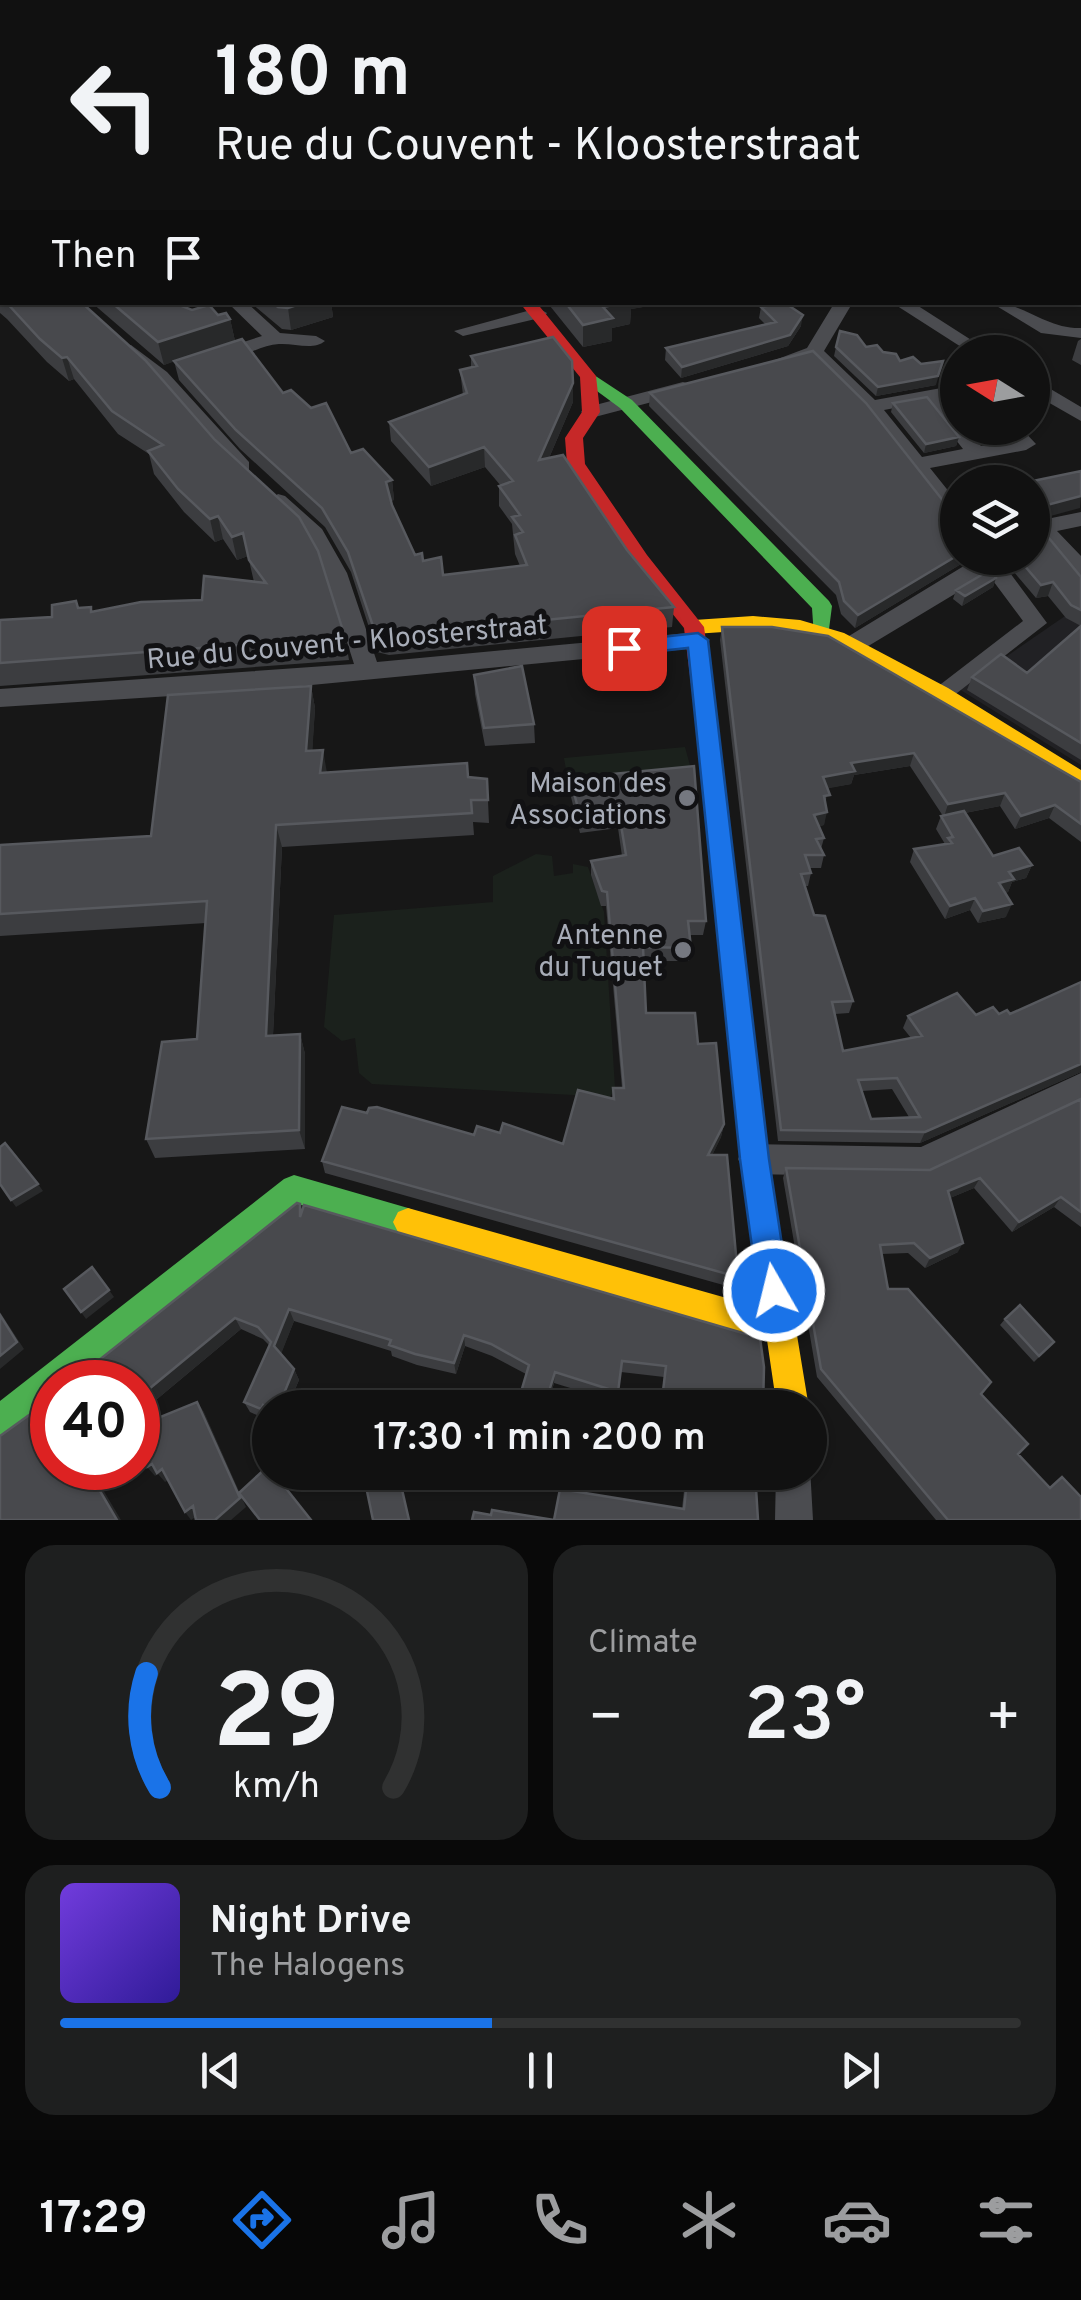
<!DOCTYPE html>
<html lang="en">
<head>
<meta charset="utf-8">
<style>
  body { margin:0; font-family:Overpass,sans-serif; background:#1e1f1f; color:#f1f3f6; height:100vh; display:flex; flex-direction:column; font-size:38px; white-space:nowrap }
  * { box-sizing:border-box; margin:0 }
  p { font-size:32px; color:#9c9d9f }
  .icon { flex:none; width:55px; height:55px; fill:none; stroke:currentColor; stroke-width:2; stroke-linecap:round; stroke-linejoin:round }
  .map { position:relative; height:1520px; overflow:hidden }
  .panel { display:flex; flex-direction:column; gap:25px; padding:25px; background:#090909; flex:1 }
  .panel>* { flex:none }
  .hud { position:absolute; left:0px; top:0px; width:1082px; height:305px; box-shadow:0 2px 8px #0004,0 0 0 2px #303131; background:#111; color:#f1f3f6; overflow:hidden }
  .needle { width:65px; rotate:281deg }
  .buttons { position:absolute; left:940px; top:335px; display:grid; gap:20px }
  .buttons a { display:grid; place-items:center; width:110px; height:110px; border-radius:50%; background:#111; box-shadow:0 2px 8px #0004,0 0 0 2px #303131; font-size:50px }
  .speed { position:absolute; left:30px; top:1360px; display:flex; gap:20px; font-size:50px; font-weight:700; text-align:center }
  .speed>* { display:grid; place-content:center; width:130px; height:130px; border-radius:50%; background:#111; box-shadow:0 2px 8px #0004,0 0 0 2px #303131; line-height:1 }
  .speed .limit { border:15px solid #d22; background:#fff; color:#111 }
  .pin { position:absolute; display:grid; place-items:center; width:85px; height:85px; color:#fff; margin:-42px; border-radius:20px; box-shadow:0 5px 15px #0006 }
  .me { position:absolute; width:110px; margin:-55px; rotate:352deg; stroke-linejoin:round; filter:drop-shadow(0 0 8px #0008) }
  .turn { display:flex; align-items:center; gap:35px; height:210px; padding:0 50px; font-size:45px }
  .turn .icon { width:130px; height:130px; stroke-width:2.5 }
  .turn b { display:block; font-size:70px; line-height:85px }
  .then { display:flex; align-items:center; height:95px; padding:0 50px; background:#0003; gap:20px; font-size:38px }
  .big { font-size:75px; font-weight:600; line-height:1.1 }
  .panel .widget { flex:1; display:flex; flex-direction:column; justify-content:center; gap:15px; min-width:0; padding:0 35px; border-radius:30px; background:#1e1f1f }
  .panel .dial { align-items:center; gap:0 }
  .dial svg { height:260px; overflow:visible; fill:none; stroke:#303131; stroke-width:7; stroke-linecap:round; text-anchor:middle }
  .dial text { fill:#f1f3f6; stroke:none }
  .song { display:flex; align-items:center; gap:30px }
  .cover { width:120px; height:120px; border-radius:15px; background:linear-gradient(135deg,hsl(260 70% 55%),hsl(250 70% 35%)) }
  .played { height:10px; border-radius:5px; background:linear-gradient(90deg,#1a73e8 45%,#303131 45%) }
  .keys { display:flex; justify-content:space-around; direction:ltr }
  .heat { display:flex; justify-content:space-between; align-items:center; font-size:55px; direction:ltr }
  .panel .tiles { flex:1; display:grid; gap:25px; grid-template-columns:1fr 1fr }
  .widget:last-child { grid-column:span 2 }
  .trip { position:absolute; left:252px; top:1390px; width:575px; height:100px; border-radius:50px; background:#111; box-shadow:0 2px 8px #0004,0 0 0 2px #303131; font-weight:600; line-height:100px; text-align:center }
  .tabs { display:flex; height:160px; justify-content:space-around; align-items:center; background:#070707; color:#9c9d9f }
  .tabs .icon { width:70px; height:70px }
  .tabs .active { color:#1a73e8 }
  .tabs b { font-size:45px; color:#f1f3f6 }
  .map>svg:first-child { display:block }
</style>
</head>
<body>
<div class="map">
<svg width="1081" height="1520" viewBox="0 0 1081 1520">
  <rect width="100%" height="100%" fill="#171717"/>
  <path fill="#212124" d="M1081,605v160l-122,-76z"/>
  <path fill="#1b211c" d="M685,747l9,33 -124,12 -6,-34z
    M536,854l16,2 2,20 19,-3v-9l15,3 16,45 11,176 -5,9 -238,-13 -13,-11 -4,-35 -13,3 -18,-14 10,-112 159,-13v-26z"/>
  <g fill="none" stroke-linecap="round" stroke-linejoin="round">
    <path fill="#4b4c50" fill-rule="evenodd" d="M903,0h12l1,2h-12z
      M1080,208h1v10h-1z
      M227,302h19l34,31 36,3 9,5c-12,10 -30,2 -46,3 -23,1 -45,21 -69,17v-8l52,-17z
      M835,302h18l-29,49 51,49 83,-15v12l-14,2 14,18v11h8l15,18 31,-5 -11,-13h20l15,16 -10,6 -96,18 28,35v22l-7,-2c-44,-58 -85,-116 -140,-164l-27,7 -9,-6 32,-12zM926,402l37,47 -41,8 -38,-47z
      M891,302h21l78,50h-21z
      M990,302c33,0 56,27 91,26v10l-40,-5z
      M538,308l9,5 -3,4 -81,19 -9,-5z
      M131,345l36,27 82,90v8h-14l-82,-90 -29,-25v-8z
      M1032,378l49,29v14l-49,-28z
      M683,382l7,2v8l-99,26 -10,-6 3,-4z
      M278,494l7,2 37,33 25,44 30,89 321,-30 12,8 -12,8 -449,43 -249,16v-18l354,-25 -29,-91 -19,-35 -38,-37z
      M1081,512v14l-24,5 24,25v21l-8,-2 -36,-40 -5,1v-14z
      M977,558h22l48,65 -99,77h-16l-4,-6 95,-73 -35,-47 -128,77h-16l-4,-6 4,-6z
      M1081,1073v29l-158,75 -169,-3 -11,-4 -5,-11 5,-11 11,-4 167,3z
      M810,1467l3,53h-38l1,-48h34z"/>
    <path fill="#4caf50" fill-rule="evenodd" d="M588,371l44,29 197,201 3,5 -4,31h-14l-2,-29 -192,-200 -38,-28v-8z
      M294,1175l114,33 10,4 5,10 -5,10 -10,4 -110,-32 -224,178h-22v17l-52,38v-36l284,-222z"/>
    <path fill="#ffc107" fill-rule="evenodd" d="M753,616l47,4 44,13 104,55 133,82v20l-149,-90 -102,-57 -30,-9 -47,-4 -59,4 -10,-7 10,-7z
      M708,724l11,8 49,427 41,249h-32l-10,-68 -359,-104 -10,-4 -5,-10 5,-10 10,-4 354,100 -22,-149 -43,-427z"/>
    <path fill="#c62828" fill-rule="evenodd" d="M519,302h17l60,74 4,36 -17,26 2,26 62,91 57,72 15,105 -3,6h-16l-3,-6 -13,-104 -51,-63 -66,-101 -2,-26 17,-26 -2,-35z"/>
  </g>
  <path fill="#3c3d40" fill-rule="evenodd" d="M0,0h612l-7,2h-603v66h-2z
    M0,235l2,2v65h79l264,335 4,23 -349,26v-66l52,-3 24,-16 3,7 14,4 109,-12 52,-18 -6,-26 -11,4 -14,-21 -8,3 -31,-30 -30,-38 -5,-20 -31,-20 -44,-55 -5,2 -22,-19 -40,-43 -7,-6z
    M91,302h86l2,3 13,5 26,5 12,4 5,22 48,52 68,60 41,27 2,20 -3,1 1,4 23,50 28,20 77,-9 -5,-12 -3,-30 -13,-18v-20h2l-16,-19 -54,19 -40,-45 -2,-19 74,-27 -3,-25 11,-2v-12l102,27v19l-24,56 78,92 47,57 -2,20 -283,28 -12,-3 -26,-80 -26,-45 -85,-78 -61,-69 -5,-19 -10,4z
    M250,302h81l2,15 -42,13 -9,-1z
    M550,302h105v3l-24,4 -1,15 -18,4v13l-29,6 -33,-41z
    M761,307l40,19 -13,20 -107,32 -16,-18 1,-12 99,-24 -6,-6z
    M1081,339v26l-9,-5 6,-19z
    M836,347h30l17,5 17,9 36,24 -60,11 -42,-40z
    M650,393l308,165h13l-116,70 -14,-14 -5,-19 -187,-189z
    M893,403l66,34 -3,9 -32,7 -33,-41z
    M1034,526l47,51v183l-114,-70 5,-13 55,-4 54,-47 -15,-8 -18,-22 -12,2 -34,-40h30z
    M996,578l-3,9 -31,19 -9,-7 3,-9z
    M722,627l359,155v60l-32,-24 -34,11 -15,-23 -35,7 28,43 39,9 -6,13 -14,4 -4,10 -3,1 1,24 -28,6 -8,-13 -25,9 -35,-57 4,-13 31,-5 -9,-15 5,-13h2l-33,-50 -56,9 -3,9 -24,4 -3,37 -5,1 5,12 -3,11 3,6 -3,13h-12l2,5 -3,13h-3l9,29 39,86 -4,12 -14,1 8,37 68,-13 -8,-10 5,-12 102,-2 71,-32v90l-161,71 -142,-2 -58,-501zM892,1089l17,28 -38,2 -9,-28z
    M474,675l60,49 1,19 -50,3 -10,-52z
    M311,686l4,22 -3,43 15,21 160,7 2,44 -16,-1 1,13 -192,12 -9,188 27,-1 5,20v95l-150,9 -9,-19 51,-100 9,-116 -206,13v-91l151,-9z
    M694,766l12,155 -3,14h-13l1,13 -2,13h-46l3,52 52,31 26,80 -3,13 -9,18 26,122 -4,11 -409,-115 -3,-12 45,-48 107,22 26,-2 63,11 49,-45 1,-11h9l-16,-182h-5l-10,-31v-14l31,-5 -4,-28 -38,5 -10,-40v-15z
    M1081,1099v128l-27,-20 -42,25 -38,-44 -24,10 8,54 -33,16 -17,-15 -27,1 7,35 93,105 37,60 63,66h-145l-119,-143 -34,-199 3,-10 144,2z
    M300,1204l2,7 461,197h-103l4,-31 -43,-5 -5,30 -62,-19 -7,25h-11l-15,-6v-10l5,-18 -34,-18 -27,-10 -9,28 -39,-9 -25,-9 -1,-5 -97,-30 -13,32 13,16 5,11 -12,28h-17v35l-6,-2 -9,-15 4,-10 -9,-4 -6,-10 25,-57 -6,-6 -22,-10 -103,86v-33z
    M1005,1319l49,23 -20,20 -34,-37z
    M686,1472h69l3,48h-286l19,-5 63,5 128,-11z"/>
  <path fill="#28292a" d="M477,0h21v2h-30z
    M512,0h36v2h-36z
    M575,0h37l-7,2h-30z
    M306,302h25l2,15 -42,13 -3,-22z
    M622,302h33v3l-24,4 -1,15 -18,4v13l-29,6v-22l20,-18z
    M803,315l-2,11 -13,20 -107,32 1,-11z
    M230,319l5,22 -71,24 -6,-23z
    M67,357l7,22 -5,2 -7,-23z
    M943,361l-7,24 -60,11 2,-9z
    M573,383v19l-33,77 -1,-19z
    M959,437l-3,9 -32,7 2,-9z
    M484,447l1,20 -54,19 -2,-19z
    M392,480l2,20 -6,2 -2,-20z
    M1081,496l-1,12 -48,13v-12z
    M218,516l5,23 -8,3 -5,-23z
    M243,533l5,23 -11,4 -5,-23z
    M958,555v3h13l-116,70 3,-13z
    M996,578l-3,9 -31,19 3,-10z
    M1053,582l-5,14 -12,2 5,-13z
    M311,686l4,22 -4,66 -5,-23z
    M323,750l4,23h-7z
    M914,753l-4,13 -56,9 -3,9 -31,6 3,-13 28,-14z
    M1005,793l-5,13 -56,11 4,-13z
    M1055,805l-6,13 -34,11 6,-13z
    M827,812l-3,13 -14,3 4,-13z
    M276,825l6,22 -10,209 -6,-20z
    M1032,865l-6,13 -14,4 -4,10 -15,4 6,-13 10,-11z
    M975,898l-5,12 -25,9 5,-13z
    M1012,904l-6,13 -28,6 5,-12z
    M300,1034l5,20v95l-6,-19z
    M1081,1064v8l-161,71 5,-11z
    M724,1124l-3,13 -15,31 2,-13z
    M980,1178l-6,10 -31,13 5,-10z
    M38,1184l5,7 -27,16 -5,-7z
    M1061,1197l-7,10 -42,25 7,-10z
    M963,1243l-5,9 -33,16 5,-10z
    M109,1290l5,7 -28,22 -5,-7z
    M289,1309l5,12 -14,36 -6,-11z
    M0,1312l24,37 -24,20z
    M235,1318l6,11 -103,86v-17z
    M464,1335l1,11 -9,28 -2,-11z
    M294,1369l5,11 -12,28h-9z
    M555,1372l-1,11 -8,25v-7z
    M197,1402l7,10 42,95 -15,13h-16z
    M152,1464l10,5 8,10 -5,3 -7,-8 -3,2 -8,-9z
    M98,1468h21l-20,15 22,37h-4l-27,-46z
    M193,1506l7,8 -9,6 -6,-8z"/>
  <path fill="#48494d" stroke="#57595e" stroke-width="2.5" fill-rule="evenodd" d="M0,0h477l-9,2h-466v46h-2z
    M858,0h37l1,2h-36z
    M1080,56h1v32h-1z
    M0,122h2v25l-2,1z
    M0,235l2,2v62l-2,-3z
    M6,302h75l64,58 70,80 84,77 19,34 27,86 -345,26v-43l52,-3v-12l24,-4 2,7 13,-1v5l50,-10 61,-2 2,-24 62,7 -17,-23 -6,-27 -11,4 -14,-21 -8,3 -32,-30 -30,-38 15,-6 -51,-34 -45,-54 -5,1 -22,-19z
    M111,302h66l2,3 13,5 17,-5 9,10 8,-2 4,6 -72,23z
    M272,302h34l-18,6 -10,-1z
    M565,302h63l-25,5 10,11 -30,7z
    M785,303l18,12 -13,20 -108,32 -16,-19 110,-26 -15,-15z
    M840,331l17,4 9,12 11,-2 6,7 13,2 4,7 13,-4 8,7 22,-3 -5,15 -60,11 -42,-40z
    M553,337l19,24 1,22 -34,77 24,-5 64,95 47,57 -288,29 -11,-4 -27,-80 -26,-44 -86,-78 -62,-69 68,-22 41,54 8,-3 20,18 15,-5 25,50 12,-4 29,31 -6,2 6,23 23,50 7,-2 1,8 18,-4 2,18 84,-10 -12,-30 8,-3 -11,-15 8,-2 -21,-29 14,-5 -29,-34 -55,20 -40,-45 78,-29 -7,-23 17,-4 -6,-10z
    M813,351l53,52 86,109 6,2v41l-100,60 -14,-14 -5,-19 -189,-189z
    M927,397l32,40 -33,7 -33,-41z
    M1081,471v25l-49,13v-27h-4z
    M1032,522l2,4h5l42,51v33l-10,-5 -18,-23 -12,3 -23,-27h14z
    M990,570l6,8 -31,18 -9,-6z
    M1081,626v117l-109,-66 29,-23 26,19z
    M722,627h50l56,9 253,146v42l-26,-19 -34,11 -16,-23 -57,11 -34,-51 -63,10 4,8 -32,6 7,18 -6,1 3,16 -13,3 10,23 -8,1 8,16h-19l6,18 -10,1 13,41 11,1 28,85 -21,1 11,49 79,-15 -14,-20 49,-23 19,22 17,-8 6,7 8,-4 3,4 71,-32v82l-156,68 -144,-2zM897,1078l23,39 -49,2 -13,-39z
    M522,666l12,58 -50,4 -10,-53z
    M311,686l-5,65 17,-1 -3,23 147,-10 1,14 19,2 1,21h-17l1,13 -196,12 -10,211 34,-2 -1,96 -153,9 16,-97 35,-3 10,-138 -207,13v-69l151,-9 17,-141z
    M694,766l12,155h-18l3,27 -48,-1 3,66h49l3,31 18,-1 8,81 -16,31h19l11,122 -416,-116 20,-54 25,6 2,-5 8,-1 97,28 3,-9 23,7 3,-10 60,21 15,-54 36,9 -1,-11h11l-17,-196 -5,-1 -11,-30 35,-6 -7,-42 -38,6 -11,-41z
    M964,811l29,45 26,-8 13,17 -23,7 5,7 -15,4 13,21 -29,7 -8,-13 -25,8 -36,-57 38,-6 -4,-5 5,-1 -12,-21z
    M1081,1099v113l-20,-15 -42,25 -39,-44 -32,13 15,52 -33,15 -16,-15 -34,2 8,44h20l83,93 -10,12 47,50 -10,10 32,34 12,-11 19,20v23h-133l-127,-151 -35,-201 144,2z
    M5,1143l33,41 -27,16 -11,-16v-37z
    M297,1203l3,1v13l4,-12 456,133 4,29 -1,41h-102l5,-42 -44,-5 -4,31 -63,-20 -9,29 -25,-9 8,-27 -38,-21 -27,-9 -10,28 -39,-9 -26,-9 2,-5 -102,-31 -15,37 20,23 -16,39h-8l-7,-3 -2,4 -17,-7 27,-60 -13,-15 -23,-9 -97,80v-16h-48l-6,-10z
    M92,1267l17,23 -28,22 -17,-23z
    M1020,1305l34,37 -15,14 -34,-37z
    M0,1315l17,27 -17,14z
    M367,1392l28,8 -3,8h-31z
    M197,1402l43,96 -25,22h-19l-3,-14 -8,6 -23,-43 -5,4 -5,-9 -5,3 -9,-15v-26z
    M52,1403v65h46l-8,6 27,46h-117v-84l43,-31 3,4z
    M263,1405l7,3v22l-15,-4z
    M268,1466l2,6h3l38,48h-51l-21,-27z
    M363,1472h35l11,48h-36z
    M688,1472h67l3,48h-286l2,-8 17,3 1,-5 62,10 6,-31 124,20z"/>
  <path fill="#1a73e8" stroke="#114b97" stroke-width="2.5" d="M698,633l10,7 61,519 20,132 -5,11 -10,4 -11,-4 -5,-11 -18,-132 -52,-511 -64,7 -10,-7 10,-7z"/>
  <g fill="#757880" stroke="#111113" stroke-width="4">
    <circle cx="687" cy="798" r="10"/>
    <circle cx="683" cy="950" r="10"/>
  </g>
  <g text-anchor="middle" stroke-width="10" stroke-linejoin="round" paint-order="stroke">
    <g font-size="28" fill="#a8adb8" stroke="#111113">
      <text transform="translate(347 641) rotate(-5)" y="10">Rue du Couvent - Kloosterstraat</text>
    </g>
    <g font-size="28" fill="#a8adb8" stroke="#111113" text-anchor="end">
      <text x="667" y="792">Maison des<tspan x="667" dy="32">Associations</tspan></text>
      <text x="663" y="944">Antenne<tspan x="663" dy="32">du Tuquet</tspan></text>
    </g>
  </g>
</svg>
<div class="buttons">
<a><svg class="needle" viewBox="-14 -14 28 28"><path d="M0-13l5 13h-10z" fill="#e53935"/><path d="M0 13l5-13h-10z" fill="#9c9d9f"/></svg></a>
<a><svg class="icon" aria-label="layers" viewBox="0 0 24 24"><path d="M12 4l9 5-9 5-9-5zM3 14l9 5 9-5"/></svg></a>
</div>
<div class="speed"><div class="limit">40</div></div>
<div class="pin" style="left:624px;top:648px;background:#d93025"><svg class="icon" aria-label="arrive" viewBox="0 0 24 24"><path d="M6 21V4h12l-3 4 3 4H6"/></svg></div>
<svg class="me" style="left:774px;top:1291px" viewBox="-20 -20 40 40"><circle r="17" fill="#1a73e8" stroke="#fff" stroke-width="3"/><path d="M0-11L8 9 0 5-8 9z" fill="#fff"/></svg>
<div class="trip">17:30 · 1 min · 200 m</div>
<div class="hud">
<div class="turn"><svg class="icon" aria-label="left" viewBox="0 0 24 24"><path d="M17 20v-9H6M10 6l-5 5 5 5"/></svg><div><b>180 m</b>Rue du Couvent - Kloosterstraat</div></div>
<div class="then">Then<svg class="icon" aria-label="arrive" viewBox="0 0 24 24"><path d="M6 21V4h12l-3 4 3 4H6"/></svg></div>
</div>
</div>
<section class="panel">
<div class="tiles">
<div class="widget dial"><svg viewBox="0 0 100 80">
<path d="M14 69A42 42 0 1 1 86 69"/>
<path d="M14 69A42 42 0 0 1 10 34" stroke="#1a73e8"/>
<text x="50" y="56" font-size="32" font-weight="700">29</text>
<text x="50" y="72" font-size="11">km/h</text>
</svg></div>
<div class="widget"><p>Climate</p>
<div class="heat"><a>−</a><b class="big">23°</b><a>+</a></div>
</div>
<div class="widget">
<div class="song"><i class="cover"></i><div><b>Night Drive</b><p>The Halogens</p></div></div>
<div class="played"></div>
<div class="keys"><svg class="icon" aria-label="previous" viewBox="0 0 24 24"><path d="M18 5L8 12l10 7zM5 5v14"/></svg><svg class="icon" aria-label="pause" viewBox="0 0 24 24"><path d="M8 5v14M16 5v14"/></svg><svg class="icon" aria-label="next" viewBox="0 0 24 24"><path d="M6 5l10 7-10 7zM19 5v14"/></svg></div>
</div>
</div>
</section>
<nav class="tabs">
<b>17:29</b>
<svg class="icon active" aria-label="directions" viewBox="0 0 24 24"><path d="M12 3l9 9-9 9-9-9zM9 14v-3h6M13 9l2 2-2 2"/></svg>
<svg class="icon" aria-label="music" viewBox="0 0 24 24"><path d="M9 18V5l10-2v13"/><circle cx="6" cy="18" r="3"/><circle cx="16" cy="16" r="3"/></svg>
<svg class="icon" aria-label="phone" viewBox="0 0 24 24"><path d="M5 4h4l2 5-3 2q2 4 5 5l2-3 5 2v4C11 20 4 13 5 4z"/></svg>
<svg class="icon" aria-label="climate" viewBox="0 0 24 24"><path d="M12 3v18M4 7l16 10M4 17L20 7"/></svg>
<svg class="icon" aria-label="car" viewBox="0 0 24 24"><path d="M5 17H2v-5l4-1 3-4h7l3 4 3 1v5h-3M9 17h6M6 11h13"/><circle cx="7" cy="17" r="2"/><circle cx="17" cy="17" r="2"/></svg>
<svg class="icon" aria-label="filters" viewBox="0 0 24 24"><path d="M4 7h16M4 17h16"/><circle cx="9" cy="7" r="2"/><circle cx="15" cy="17" r="2"/></svg>
</nav>
</body>
</html>
